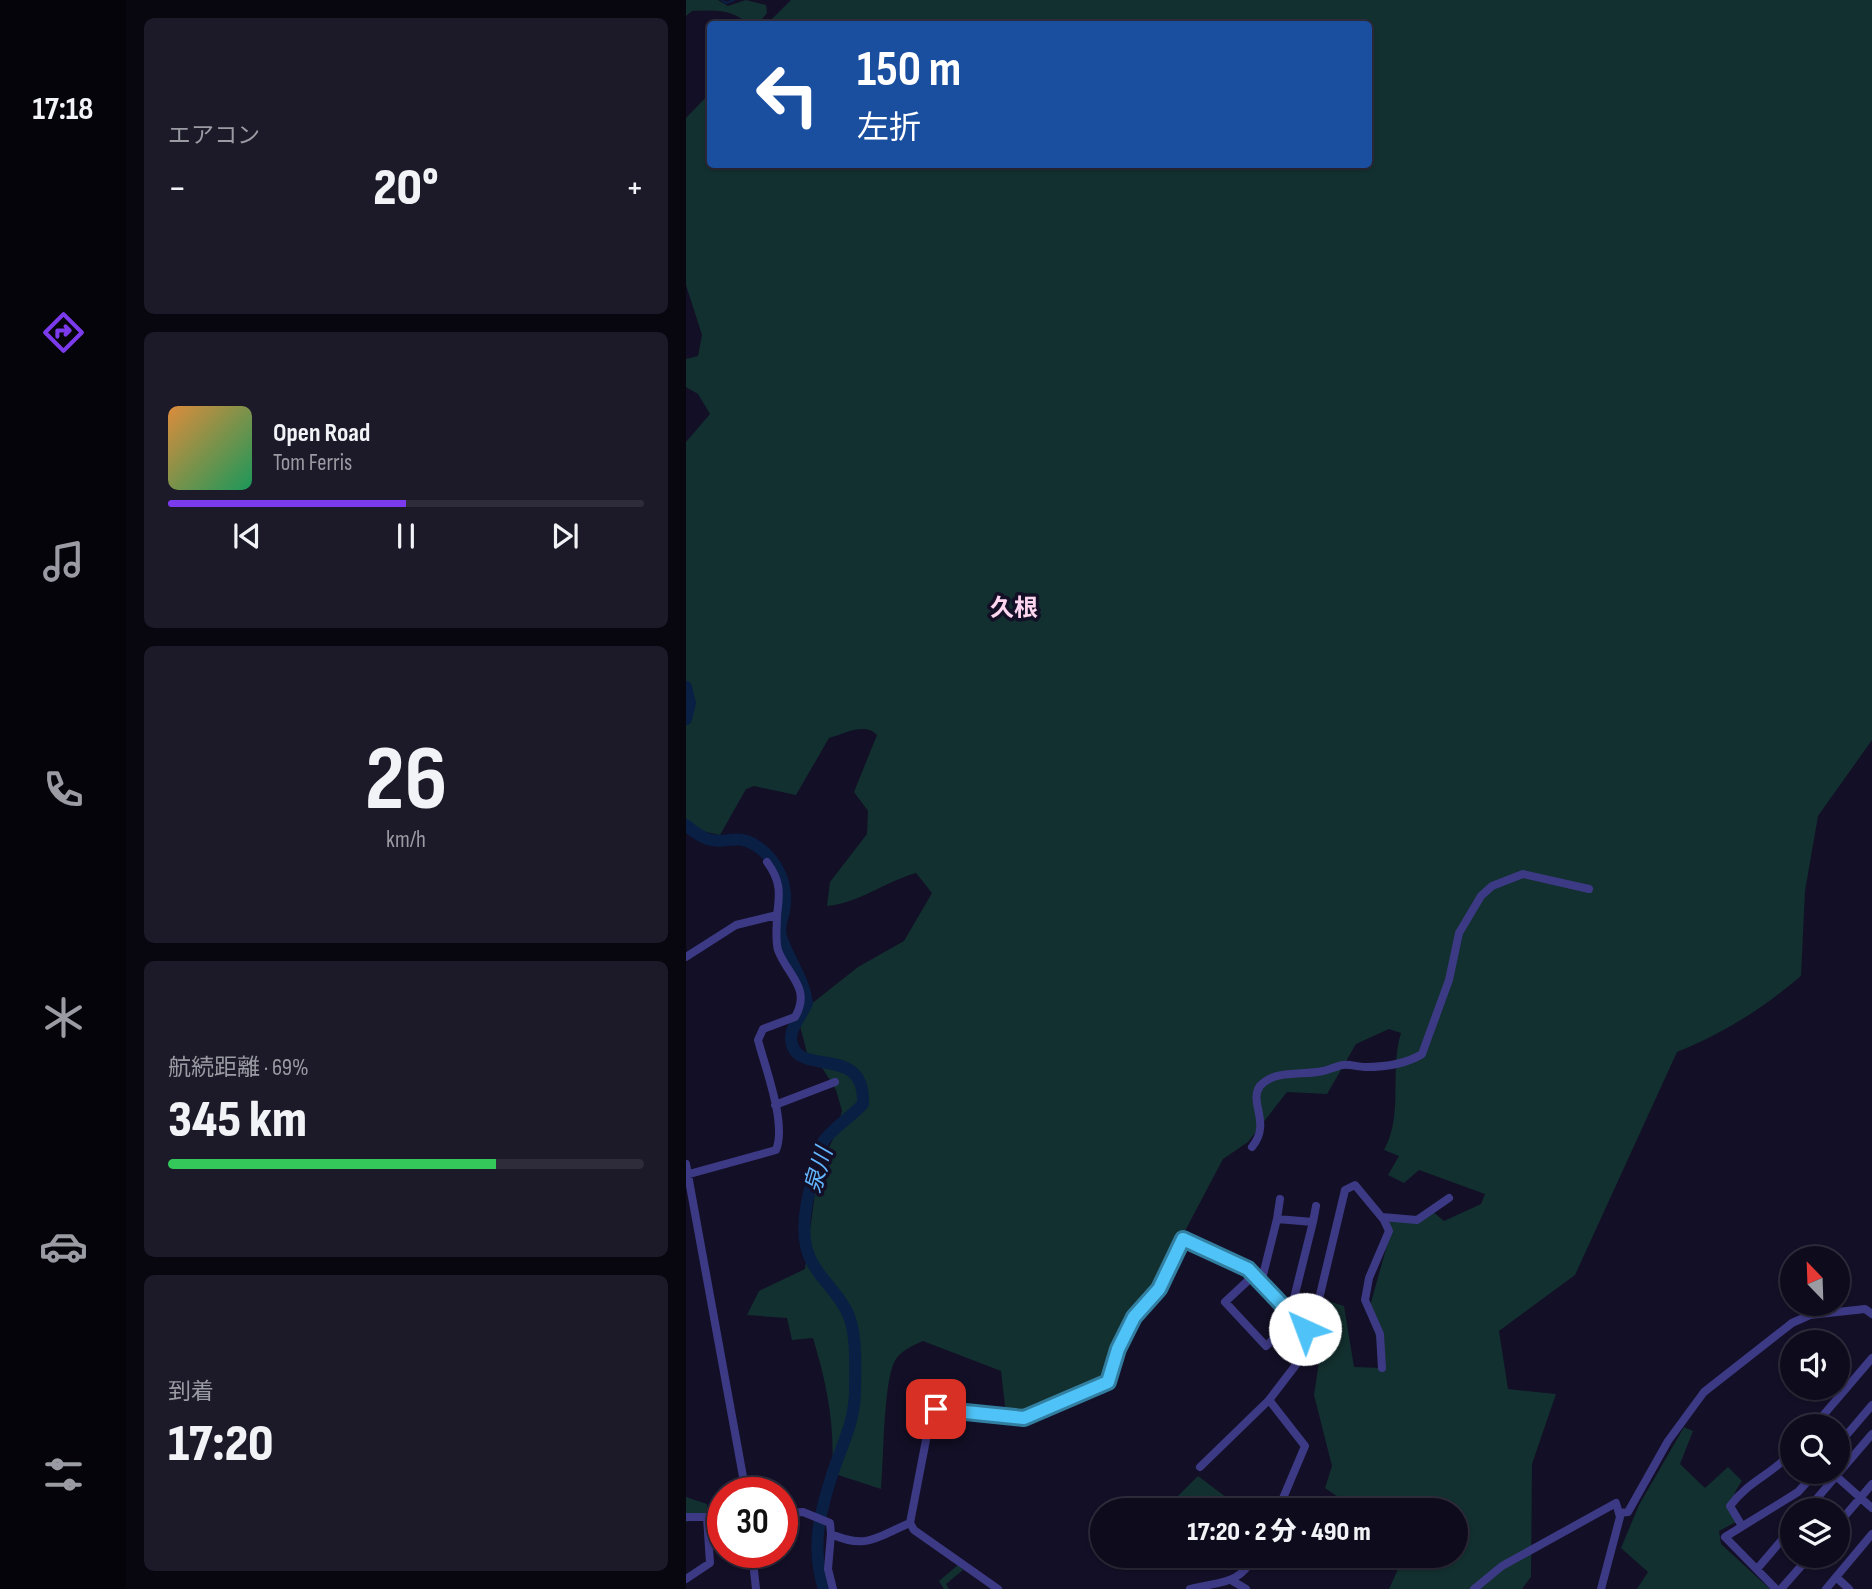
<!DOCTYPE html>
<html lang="ja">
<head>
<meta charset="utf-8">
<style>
  body { margin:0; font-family:"Sofia Sans Condensed","Noto Sans JP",sans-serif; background:#1c1929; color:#f1f3f6; height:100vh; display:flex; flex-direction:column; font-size:26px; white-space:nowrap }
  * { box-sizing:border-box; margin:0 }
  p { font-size:23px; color:#9b9ba3 }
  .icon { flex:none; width:38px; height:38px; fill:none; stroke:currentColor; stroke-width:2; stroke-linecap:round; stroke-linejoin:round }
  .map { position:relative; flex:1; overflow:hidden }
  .sheet { display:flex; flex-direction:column; gap:18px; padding:18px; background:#08060f; width:560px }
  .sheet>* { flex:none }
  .top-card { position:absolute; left:21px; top:21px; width:665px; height:147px; border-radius:7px; box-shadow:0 2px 5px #0004,0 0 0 2px #2e2b3b; background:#1a4fa0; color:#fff; overflow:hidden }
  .needle { width:46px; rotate:337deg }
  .tools { position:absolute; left:1094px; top:1246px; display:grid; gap:14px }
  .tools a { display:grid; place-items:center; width:70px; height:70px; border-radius:50%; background:#0e0b1c; box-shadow:0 2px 5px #0004,0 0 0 2px #2e2b3b; font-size:35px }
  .speed { position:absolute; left:21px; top:1477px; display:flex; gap:14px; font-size:35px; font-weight:700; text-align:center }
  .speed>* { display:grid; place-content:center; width:91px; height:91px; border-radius:50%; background:#0e0b1c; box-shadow:0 2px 5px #0004,0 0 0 2px #2e2b3b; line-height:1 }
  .speed .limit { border:10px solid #d22; background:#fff; color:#111 }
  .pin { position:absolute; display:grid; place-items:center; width:60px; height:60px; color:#fff; margin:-30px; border-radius:14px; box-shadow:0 4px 10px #0006 }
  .me { position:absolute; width:77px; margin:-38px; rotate:317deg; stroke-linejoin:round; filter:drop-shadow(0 0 5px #0008) }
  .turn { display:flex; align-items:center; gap:24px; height:147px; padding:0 35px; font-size:32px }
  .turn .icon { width:91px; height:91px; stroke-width:2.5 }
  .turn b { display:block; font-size:49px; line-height:60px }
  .big { font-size:52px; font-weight:800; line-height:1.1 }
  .sheet .card { flex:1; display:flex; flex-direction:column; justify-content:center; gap:10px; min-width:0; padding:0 24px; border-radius:10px; background:#1c1929 }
  .sheet .dial { align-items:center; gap:0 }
  .dial b { font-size:91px; line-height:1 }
  .song { display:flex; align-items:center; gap:21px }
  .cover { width:84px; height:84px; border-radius:10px; background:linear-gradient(135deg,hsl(30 70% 55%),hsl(150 70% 35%)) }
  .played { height:7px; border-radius:4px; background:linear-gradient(90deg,#7c3aed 50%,#2e2b3b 50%) }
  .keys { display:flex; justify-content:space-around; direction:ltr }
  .heat { display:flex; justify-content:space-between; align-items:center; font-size:38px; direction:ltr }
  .charge { height:10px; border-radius:5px; background:linear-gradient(90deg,#34c759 69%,#2e2b3b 0) }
  .trip { position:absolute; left:404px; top:1498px; width:378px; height:70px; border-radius:35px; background:#0e0b1c; box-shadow:0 2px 5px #0004,0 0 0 2px #2e2b3b; font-weight:800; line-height:70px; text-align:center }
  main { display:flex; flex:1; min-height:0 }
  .menu { display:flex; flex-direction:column; width:126px; justify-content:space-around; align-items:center; background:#06040b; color:#9b9ba3 }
  .menu .icon { width:49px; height:49px }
  .menu .on { color:#7c3aed }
  .menu b { font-size:32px; color:#f1f3f6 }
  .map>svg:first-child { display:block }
</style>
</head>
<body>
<main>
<nav class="menu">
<b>17:18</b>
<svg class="icon on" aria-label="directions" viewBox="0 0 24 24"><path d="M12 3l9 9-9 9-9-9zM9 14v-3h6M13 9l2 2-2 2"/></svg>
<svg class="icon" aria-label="music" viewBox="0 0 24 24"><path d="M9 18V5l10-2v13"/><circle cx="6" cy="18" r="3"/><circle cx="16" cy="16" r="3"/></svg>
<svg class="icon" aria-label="phone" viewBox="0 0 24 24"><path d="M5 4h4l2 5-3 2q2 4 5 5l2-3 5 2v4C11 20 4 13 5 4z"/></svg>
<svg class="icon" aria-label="climate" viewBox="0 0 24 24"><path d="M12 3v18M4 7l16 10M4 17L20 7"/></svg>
<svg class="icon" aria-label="car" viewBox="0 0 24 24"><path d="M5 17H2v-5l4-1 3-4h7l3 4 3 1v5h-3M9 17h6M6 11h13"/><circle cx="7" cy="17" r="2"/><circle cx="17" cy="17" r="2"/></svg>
<svg class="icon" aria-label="filters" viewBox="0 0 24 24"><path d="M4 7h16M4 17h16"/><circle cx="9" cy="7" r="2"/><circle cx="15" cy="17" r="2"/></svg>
</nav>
<section class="sheet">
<div class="card"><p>エアコン</p>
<div class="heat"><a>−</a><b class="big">20°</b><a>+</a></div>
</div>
<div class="card">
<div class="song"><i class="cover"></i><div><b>Open Road</b><p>Tom Ferris</p></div></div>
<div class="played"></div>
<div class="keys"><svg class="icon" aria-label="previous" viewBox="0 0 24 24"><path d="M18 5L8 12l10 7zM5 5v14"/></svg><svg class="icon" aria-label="pause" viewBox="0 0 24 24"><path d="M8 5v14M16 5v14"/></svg><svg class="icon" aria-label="next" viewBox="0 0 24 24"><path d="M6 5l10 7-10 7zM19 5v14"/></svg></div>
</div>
<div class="card dial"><b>26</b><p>km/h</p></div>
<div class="card"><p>航続距離 · 69%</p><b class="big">345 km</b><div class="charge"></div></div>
<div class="card"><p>到着</p><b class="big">17:20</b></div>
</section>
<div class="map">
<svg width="1186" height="1589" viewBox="0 0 1186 1589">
  <rect width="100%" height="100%" fill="#130f26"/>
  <path fill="#12302f" d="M0,0h32l10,6 18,-6 20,5 1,8 -9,11c-12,0 -15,-6 -26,-10 -12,-5 -28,-3 -40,-3l-6,5z
    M105,0h1081v740l-54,76 -13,75 -4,85c-39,33 -77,57 -124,76l-102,223 -76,56 9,58 48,5 -24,70 -1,113 -9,12h-133l15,-33h52v-46h-99l-32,-22 7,-22 -18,-71 14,-94 16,5 10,61 28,1 -12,-62 21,-75 -2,-11 26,2 17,-11 12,10 37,-17 4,-10 -66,-24 -15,13 -16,-8 11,-19 -15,-6c20,-36 5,-79 17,-117l-12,-4 -33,15 -29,50 -40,-2 -39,50 -25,17 -55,104 -49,69 -18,51 -41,17 -54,15 -5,-44 -78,-30c-9,4 -21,9 -27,18 -13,19 -12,103 -15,130l-49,-16c3,-49 -5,-88 -19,-135l-21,2 -5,-22 -40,-3 12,-24 46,-22 13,-99 17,-35 7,-24 -6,-21 -13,-21 -16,-16 -7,-27 10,-21 48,-38 46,-26 28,-48 -16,-20c-32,9 -56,30 -89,33l3,-24 37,-48 1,-23 -14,-19 23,-57c-12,-13 -33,-1 -48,3l-33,57 -42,-9 -8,3 -26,46 -18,-4 -16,-10v-96l8,-22 -8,-22v-239l24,-28 -12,-20 -12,-7v-28l12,-3 4,-21 -16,-50v-167l24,-25v71h658v-140h-601z
    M998,1427l9,4 -13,33 25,24 23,-21 14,14c-11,15 -12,23 -6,41l-17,9 2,13 49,45h-133l11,-17 -27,-24 18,-43z
    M512,1476l45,34h-79z
    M0,1497l21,7 1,12 -22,6z
    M474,1556h54c-25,19 -29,17 -54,0z
    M272,1565l5,5 -17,14 3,5h-5l-5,-8z"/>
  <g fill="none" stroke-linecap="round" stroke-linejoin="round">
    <path stroke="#0a1f44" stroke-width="2" d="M36,0l4,3 8,-3"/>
    <path stroke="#0a1f44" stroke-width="12" d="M0,687l4,16 -4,16
      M0,825c34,31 43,4 69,20 22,14 34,39 29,66 -2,9 -6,16 -3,26 8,24 23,41 26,66 -4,11 -16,23 -16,35 2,43 75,2 72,66 -12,13 -33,26 -40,38 -8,32 -24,71 -17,104 6,29 35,46 44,73 7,21 5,52 5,74 -1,31 -14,54 -23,82 -13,40 -21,73 -8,114"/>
    <path stroke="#3d3a85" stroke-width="8" d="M81,862c14,19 13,31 10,53
      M0,957l50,-32 41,-10c0,11 -2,25 1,35 9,25 34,38 17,67l-32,12 -5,11c7,27 29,84 18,110l-90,25
      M89,1105l60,-23
      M566,1147c20,-24 -4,-45 8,-61 15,-17 43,-10 63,-15 6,-1 13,-5 20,-6 7,-1 15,2 22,2 19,0 41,-3 57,-13l27,-74 10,-47 22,-37 11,-10 31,-12 66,15
      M0,1164l60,329
      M696,1217l35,3 32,-22
      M591,1219l3,-20
      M627,1222l3,-16
      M568,1275l-29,27 41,44 29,-27
      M575,1283l16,-64 36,3 -23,92
      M583,1400l36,46 -27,64
      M1128,1426l58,-68
      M1152,1445l34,-40
      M514,1467l69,-67 46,-60 6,-14 -3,-23 27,-113 10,-5 29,35 5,11 -20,47 -4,22 15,34 2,34
      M1150,1476l36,32
      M1121,1510l65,-76
      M934,1513l8,-1 40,-71 36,-49 88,-69 18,-8 55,-6 7,5
      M96,1514l21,-2 27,11 1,11c36,16 45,3 79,-11l21,-109 5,-5 88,9 85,-36 9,-33 16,-32 25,-28 24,-50 65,30 67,71
      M0,1517h37
      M224,1523l4,7 84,59
      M1152,1524l34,-40
      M1056,1526l-12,-20c17,-24 43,-32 62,-54
      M145,1534l-3,35 5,20
      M66,1552l4,37
      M1071,1569l35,-41
      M1150,1577l13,12
      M0,1579l24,-16 -3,-46
      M545,1580l15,9
      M504,1589c29,-8 49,-3 64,-33
      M788,1589l28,-23 114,-63 4,14 -19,72
      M1090,1589l-51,-52 73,-45 18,-20
      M1095,1589l29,-33
      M1140,1589l46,-55"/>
  </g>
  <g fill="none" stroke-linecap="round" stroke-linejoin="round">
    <defs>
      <path id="route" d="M250,1409l88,9 84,-36 10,-33 16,-32 25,-28 24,-50 65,30 57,60"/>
    </defs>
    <use href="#route" stroke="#337fa1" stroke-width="18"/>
    <use href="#route" stroke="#4fc3f7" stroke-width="12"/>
  </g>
  <g text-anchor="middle" stroke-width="7" stroke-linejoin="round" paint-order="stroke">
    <g font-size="23" font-style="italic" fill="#62b6ff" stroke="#130f26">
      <text transform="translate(132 1170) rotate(-74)" y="8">泉川</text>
    </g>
    <g font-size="24" font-weight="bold" fill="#ffd6f0" stroke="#130f26">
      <text x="328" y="616">久根</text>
    </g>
  </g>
</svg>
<div class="tools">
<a><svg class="needle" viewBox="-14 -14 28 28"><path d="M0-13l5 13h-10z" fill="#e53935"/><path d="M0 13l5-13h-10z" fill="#9b9ba3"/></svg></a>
<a><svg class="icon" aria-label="sound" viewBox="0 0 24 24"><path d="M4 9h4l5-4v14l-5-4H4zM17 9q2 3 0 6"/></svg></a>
<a><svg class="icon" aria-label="search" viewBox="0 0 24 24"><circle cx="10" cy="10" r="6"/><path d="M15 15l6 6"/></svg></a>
<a><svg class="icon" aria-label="layers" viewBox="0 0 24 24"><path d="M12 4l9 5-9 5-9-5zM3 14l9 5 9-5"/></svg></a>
</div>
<div class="speed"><div class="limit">30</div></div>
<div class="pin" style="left:250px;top:1409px;background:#d93025"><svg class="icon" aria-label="arrive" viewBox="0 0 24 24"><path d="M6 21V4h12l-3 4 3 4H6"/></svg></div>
<svg class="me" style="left:619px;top:1329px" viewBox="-20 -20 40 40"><circle r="19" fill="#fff"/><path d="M0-13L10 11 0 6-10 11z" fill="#4fc3f7"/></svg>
<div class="trip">17:20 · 2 分 · 490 m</div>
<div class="top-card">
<div class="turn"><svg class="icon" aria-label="left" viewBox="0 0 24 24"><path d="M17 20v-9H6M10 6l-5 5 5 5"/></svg><div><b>150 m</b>左折</div></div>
</div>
</div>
</main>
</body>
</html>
